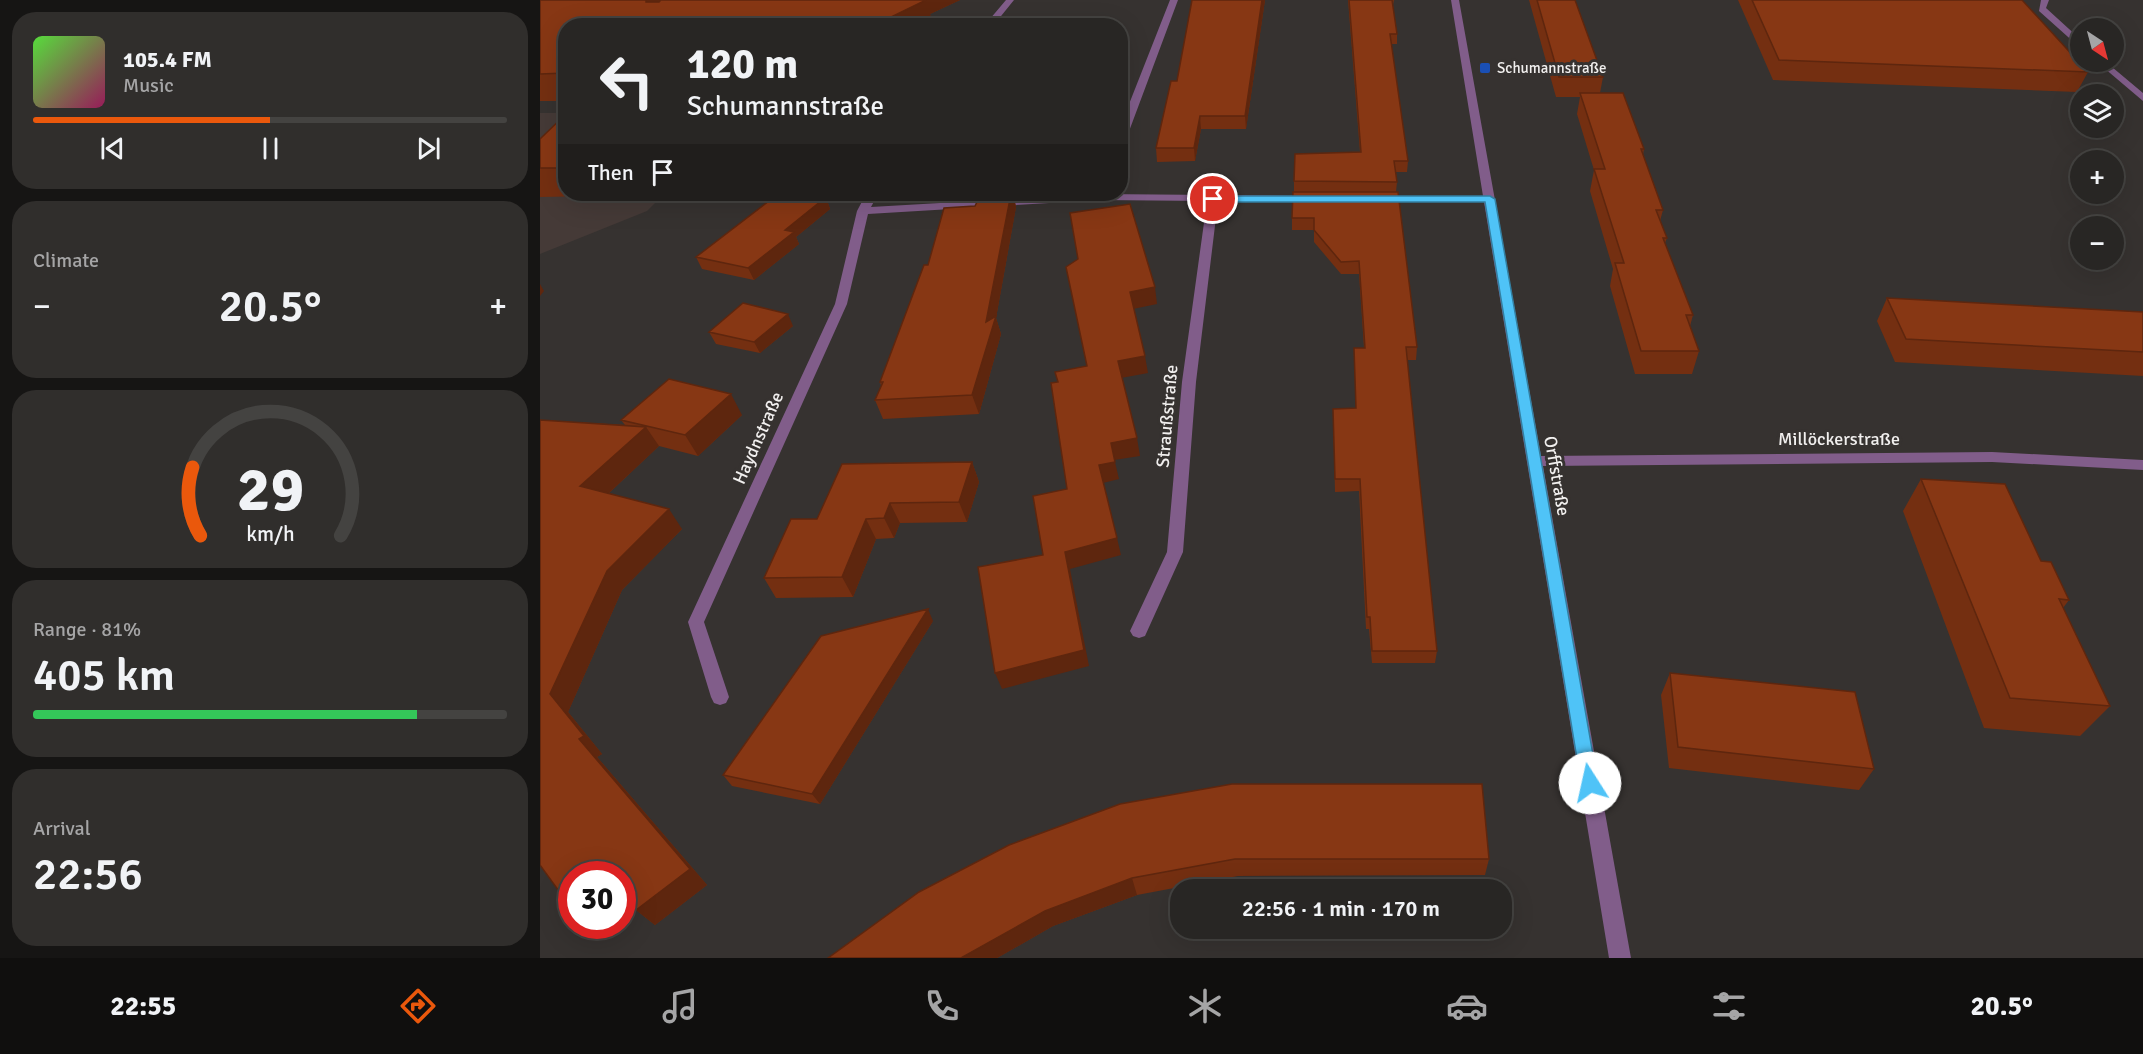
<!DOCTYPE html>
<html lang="en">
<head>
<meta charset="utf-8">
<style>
  body { margin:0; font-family:Signika,sans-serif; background:#302e2c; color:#f1f3f6; height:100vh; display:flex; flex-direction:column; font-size:22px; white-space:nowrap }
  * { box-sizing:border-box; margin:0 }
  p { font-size:20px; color:#a5a5a6 }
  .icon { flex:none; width:33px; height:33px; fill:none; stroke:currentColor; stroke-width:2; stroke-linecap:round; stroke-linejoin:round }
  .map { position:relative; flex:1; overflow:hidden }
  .sheet { display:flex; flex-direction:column; gap:12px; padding:12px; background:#161514; width:540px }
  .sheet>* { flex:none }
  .hud { position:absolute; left:18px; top:18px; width:570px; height:183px; border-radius:24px; box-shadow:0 6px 24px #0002,0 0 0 2px #444341; background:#282624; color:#f1f3f6; overflow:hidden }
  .needle { width:39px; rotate:144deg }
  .fabs { position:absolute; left:1530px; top:18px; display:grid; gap:12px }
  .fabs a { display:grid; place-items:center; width:54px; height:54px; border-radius:50%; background:#282624; box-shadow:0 6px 24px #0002,0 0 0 2px #444341; font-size:30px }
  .speed { position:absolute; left:18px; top:861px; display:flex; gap:12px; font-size:30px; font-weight:700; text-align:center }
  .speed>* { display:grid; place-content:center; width:78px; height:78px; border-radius:50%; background:#282624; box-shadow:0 6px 24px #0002,0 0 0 2px #444341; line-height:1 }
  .speed .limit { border:9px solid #d22; background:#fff; color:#111 }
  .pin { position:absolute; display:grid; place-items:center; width:51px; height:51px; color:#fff; margin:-26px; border:3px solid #fff; border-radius:50%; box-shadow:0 2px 6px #0007 }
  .me { position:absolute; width:66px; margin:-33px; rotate:350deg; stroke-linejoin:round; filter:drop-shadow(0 0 4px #0008) }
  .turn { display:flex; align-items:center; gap:21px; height:126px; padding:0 30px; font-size:27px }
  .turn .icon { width:78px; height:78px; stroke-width:2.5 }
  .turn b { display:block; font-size:42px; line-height:51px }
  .then { display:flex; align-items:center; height:57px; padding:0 30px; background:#0003; gap:12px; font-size:22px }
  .big { font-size:45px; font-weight:600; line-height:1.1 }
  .sheet .tile { flex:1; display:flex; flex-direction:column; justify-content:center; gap:9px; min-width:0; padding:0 21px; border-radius:24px; background:#302e2c }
  .sheet .dial { align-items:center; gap:0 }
  .dial svg { height:156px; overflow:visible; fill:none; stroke:#444341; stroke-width:7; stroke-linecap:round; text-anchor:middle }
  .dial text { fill:#f1f3f6; stroke:none }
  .song { display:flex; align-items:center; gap:18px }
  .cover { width:72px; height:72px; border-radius:9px; background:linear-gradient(135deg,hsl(110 70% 55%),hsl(330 70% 35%)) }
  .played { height:6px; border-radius:3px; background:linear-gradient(90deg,#ea580c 50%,#444341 50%) }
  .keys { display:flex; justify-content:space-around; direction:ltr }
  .heat { display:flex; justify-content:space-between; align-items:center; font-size:33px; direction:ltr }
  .charge { height:9px; border-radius:4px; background:linear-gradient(90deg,#34c759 81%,#444341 0) }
  .trip { position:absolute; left:630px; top:879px; width:342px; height:60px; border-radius:24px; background:#282624; box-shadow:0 6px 24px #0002,0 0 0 2px #444341; font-weight:600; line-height:60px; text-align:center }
  .menu { display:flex; height:96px; justify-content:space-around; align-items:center; background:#100f0e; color:#a5a5a6 }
  .menu .icon { width:42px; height:42px }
  .menu .on { color:#ea580c }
  .menu b { font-size:27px; color:#f1f3f6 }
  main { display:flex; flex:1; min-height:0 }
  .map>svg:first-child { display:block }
</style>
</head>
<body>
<main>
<section class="sheet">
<div class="tile">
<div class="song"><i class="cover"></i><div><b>105.4 FM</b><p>Music</p></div></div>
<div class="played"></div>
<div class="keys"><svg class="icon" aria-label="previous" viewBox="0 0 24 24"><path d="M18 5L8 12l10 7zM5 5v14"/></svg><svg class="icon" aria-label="pause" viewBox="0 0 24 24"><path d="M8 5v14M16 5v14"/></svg><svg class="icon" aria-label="next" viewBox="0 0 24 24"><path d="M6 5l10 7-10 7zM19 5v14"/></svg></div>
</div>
<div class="tile"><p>Climate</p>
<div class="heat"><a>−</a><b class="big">20.5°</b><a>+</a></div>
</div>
<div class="tile dial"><svg viewBox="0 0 100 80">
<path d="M14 69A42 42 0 1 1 86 69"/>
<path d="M14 69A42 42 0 0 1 10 34" stroke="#ea580c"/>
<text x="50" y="56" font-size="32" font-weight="700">29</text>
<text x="50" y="72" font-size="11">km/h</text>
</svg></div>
<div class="tile"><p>Range · 81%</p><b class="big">405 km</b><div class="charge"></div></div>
<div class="tile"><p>Arrival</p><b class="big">22:56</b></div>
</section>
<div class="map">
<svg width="1603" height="958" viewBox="0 0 1603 958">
  <rect width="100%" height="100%" fill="#363230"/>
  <path fill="#453a37" d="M0,113h25l1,81h98l-17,17 -107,43z"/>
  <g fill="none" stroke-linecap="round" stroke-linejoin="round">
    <path fill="#815d8a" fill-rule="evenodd" d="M466,0h8l-21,26h-9z
      M630,0h8l-53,142 -5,3v-18z
      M911,0h8l82,456 451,-4 151,8v10l-151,-8 -449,4 88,492h-22l-125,-756h-105l-6,-3 6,-3h104z
      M1501,0h8l-3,8 34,31v7l-3,-1 -38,-34z
      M1557,62h9l37,31v8z
      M326,194h12l-7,13 228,-13 214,2 6,3 -6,3 -95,-1 -22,181 -13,170 -38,84 -6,2 -6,-2 -3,-5 37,-79 15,-170 25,-181 -108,-1 -231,14 -21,90 -143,318 25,75 -3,6 -6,2 -6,-2 -3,-6 -23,-75 147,-318 22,-93z"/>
  </g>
  <path fill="#742f11" d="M0,0h420l-30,14 3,12h-367v75h-26z
    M725,0l-19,129h-45l-6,32 -38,1 -1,-14 21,-67z
    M808,0h46l-1,5 4,29v10h-6l17,117 -1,11h-11l1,10 -1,10 21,155 -1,13h-9l30,291 -2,12h-63l-3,-34h-3l-7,-138 -24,1 -2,-83 23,-1 -2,-60h10l-5,-74h-18l-27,-32v-12h-22v-12l2,-26v-11l66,-29z
    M989,0h46l28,77 -3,16 44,56 -1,6 20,55 -3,11 7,17 -2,5 28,72 -3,11 9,25 -7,23h-57l-25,-88 3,-17 -23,-78 4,-21 -17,-56 3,-17h-24z
    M1198,0h284l66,72 -11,20 -304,-12z
    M26,114v80h84l-1,1 -109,2v-58z
    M441,194h38l-1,2 -4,1 2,10 -20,111 5,16 -22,80 -96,5 -8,-19 6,-14 -1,-4 48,-117 47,-59z
    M286,197l4,12 -34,28 3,7 -45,36 -52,-11 -6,-12z
    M1347,298l256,14v64l-248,-14 -18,-41z
    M253,326l-33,27 -44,-9 -7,-12z
    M202,415l-44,41 -39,-10 -51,48 74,35 -60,61 -54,122 34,42 -5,3 110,128 -52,40 -19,-15 -14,-36h-50l-32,-454 85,5 -4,-5z
    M432,462l7,20 -12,40 -67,1 -6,15 -18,1 -23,58 -77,1 -12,-20 53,-59z
    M1381,479l120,82 28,39 -6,8 47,98 -30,30 -96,-8 -81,-217z
    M393,621l-113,183 -88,-18 -9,-11z
    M1130,673l204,96 -15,21 -190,-22 -8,-73z
    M469,845l480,14 -4,16 -247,1 -101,19 -84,31 -56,32h-169z"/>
  <path fill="#5e260e" d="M106,0h36l-24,24 -12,-22z
    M359,0h61l-30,14 3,12h-41l-3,-8z
    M722,0h3l-19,129 -1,-13z
    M660,116l1,13 -6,32 -1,-13z
    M471,194h2l3,13 -20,111 5,16 -22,80 -7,-19z
    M286,197l4,12 -34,28 3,7 -45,36 -6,-12 37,-38z
    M0,284l4,7 -4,5z
    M615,287l2,17 -24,5 -3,-17z
    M248,314l5,12 -33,27 -6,-11z
    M605,356l3,17 -27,5 -3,-17z
    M191,394l11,21 -44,41 -13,-21z
    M106,427l13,19 -64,60 -15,-20z
    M597,438l3,18 -26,4 -3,-17z
    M432,462l7,20 -12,40 -8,-20z
    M575,462l4,17 -16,4 -4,-18z
    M350,503l10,20 -6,15 -10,-20z
    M129,509l13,20 -60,61 -54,122 34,42 -5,3 110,128 -52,40 -19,-15 -57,-171 -29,-45 57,-123z
    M326,519l10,20 -23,58 -11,-20z
    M577,538l4,17 -51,14 19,97 -87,23 -7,-16 70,-121z
    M388,609l5,12 -113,183 -8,-10z
    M63,864l13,10h-28z
    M592,878l5,17 -84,31 -56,32h-36l84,-47z
    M32,887v16l-11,-9z"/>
  <path fill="#873714" stroke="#5e260e" stroke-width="1.5" d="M0,0h106v2h13l2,-2h265l-37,18 21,5 -5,3h-339v47l-26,1z
    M652,0h70l-17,116h-45l-6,32h-38l15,-67h6z
    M809,0h43l5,34h-7l18,127h-14l3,21 -103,-1 1,-27 66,-2z
    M997,0h38l28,77h-44z
    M1212,0h270l66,72 -309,-12z
    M517,19l52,1 -3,6h-53z
    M1040,93h43l21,56h-3l22,61h-7l11,28h-4l30,77h-7l13,36h-58l-26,-88h9l-30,-94h11z
    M26,114v54h-26v-29z
    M753,192h105l19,155h-11l31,304h-65l-2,-34h-3l-7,-138h-25l-2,-70 23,-1 -2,-60h11l-6,-87 -18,1 -27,-32v-12h-22z
    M238,194h44l4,3 -41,33 9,2 -46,36 -52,-11z
    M441,194h30l-25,128 10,-6 -24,79 -97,5 8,-18h-3l44,-117h4l16,-57 31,-2z
    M590,204l25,83 -25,5 15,64 -27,5 19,77 -26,5 4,19 -16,3 18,73 -52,14 19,98 -89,23 -17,-106 65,-12 -10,-59 34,-7 -16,-106 7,-1 -3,-10 32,-6 -21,-99 12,-8 -8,-46z
    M1347,298l256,14v40l-237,-13z
    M203,303l45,11 -34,28 -45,-10z
    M129,379l62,15 -46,41 -64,-15z
    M0,420l106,7 -66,59 89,23 -62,62 -57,123 34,42 -5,3 111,130 -54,41 -14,-19v-17h-11l-8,-10 -15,10h-16v13l-11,7 -21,-29z
    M432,462l-13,40 -69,1 -6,15 -18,1 -24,58 -78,1 27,-59h26l25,-55z
    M1381,479l84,5 36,77 10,1 18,38 -10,-1 51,107 -100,-8z
    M388,609l-116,185 -89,-19 98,-139z
    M1130,673l185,19 19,77 -196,-22z
    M692,784h250l7,75h-254l-103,19 -87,33 -84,47h-133l91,-66 90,-47 111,-41z"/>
  <path fill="#4fc3f7" stroke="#337fa1" stroke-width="1.5" d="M950,196l5,3 103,584 -2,6 -6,2 -6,-2 -3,-6 -96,-581h-272l-5,-3 5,-3z"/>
  <rect fill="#1a4fb4" stroke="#363230" stroke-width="2" x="939" y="62" width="12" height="12" rx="3"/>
  <g text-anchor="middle" stroke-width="6" stroke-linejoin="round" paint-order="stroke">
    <g font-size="15" fill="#f1efee" stroke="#363230" text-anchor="start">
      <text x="957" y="73">Schumannstraße</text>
    </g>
    <g font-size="18" fill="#f1efee" stroke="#363230">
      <text transform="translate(627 416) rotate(-85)" y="6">Straußstraße</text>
      <text transform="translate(218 438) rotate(-66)" y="6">Haydnstraße</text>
      <text x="1299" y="445">Millöckerstraße</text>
      <text transform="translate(1017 476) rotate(80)" y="6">Orffstraße</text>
    </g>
  </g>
</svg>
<div class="fabs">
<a><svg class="needle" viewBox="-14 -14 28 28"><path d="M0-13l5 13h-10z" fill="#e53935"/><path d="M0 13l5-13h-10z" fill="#a5a5a6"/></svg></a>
<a><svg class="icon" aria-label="layers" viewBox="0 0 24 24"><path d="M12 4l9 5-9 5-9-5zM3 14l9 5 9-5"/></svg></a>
<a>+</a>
<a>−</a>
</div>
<div class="speed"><div class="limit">30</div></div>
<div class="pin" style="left:673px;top:199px;background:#d93025"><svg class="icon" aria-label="arrive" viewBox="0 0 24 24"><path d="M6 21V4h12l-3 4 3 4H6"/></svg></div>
<svg class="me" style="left:1050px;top:783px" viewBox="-20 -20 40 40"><circle r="19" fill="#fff"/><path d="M0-13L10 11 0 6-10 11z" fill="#4fc3f7"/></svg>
<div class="trip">22:56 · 1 min · 170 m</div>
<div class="hud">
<div class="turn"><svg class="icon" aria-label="left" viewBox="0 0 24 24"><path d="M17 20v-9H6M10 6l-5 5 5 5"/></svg><div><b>120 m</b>Schumannstraße</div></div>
<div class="then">Then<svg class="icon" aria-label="arrive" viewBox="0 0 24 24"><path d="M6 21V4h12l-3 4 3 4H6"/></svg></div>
</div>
</div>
</main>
<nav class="menu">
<b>22:55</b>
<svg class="icon on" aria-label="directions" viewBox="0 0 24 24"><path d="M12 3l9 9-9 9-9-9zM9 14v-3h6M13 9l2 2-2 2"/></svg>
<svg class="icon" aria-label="music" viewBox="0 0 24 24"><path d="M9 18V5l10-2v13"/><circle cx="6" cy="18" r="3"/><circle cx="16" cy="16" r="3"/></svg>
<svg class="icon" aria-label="phone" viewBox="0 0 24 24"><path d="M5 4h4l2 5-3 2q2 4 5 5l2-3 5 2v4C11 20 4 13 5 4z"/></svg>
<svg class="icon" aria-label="climate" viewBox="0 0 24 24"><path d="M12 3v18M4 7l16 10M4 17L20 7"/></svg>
<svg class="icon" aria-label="car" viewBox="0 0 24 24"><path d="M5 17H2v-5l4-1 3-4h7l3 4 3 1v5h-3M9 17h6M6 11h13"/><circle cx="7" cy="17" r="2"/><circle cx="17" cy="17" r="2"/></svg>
<svg class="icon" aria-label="filters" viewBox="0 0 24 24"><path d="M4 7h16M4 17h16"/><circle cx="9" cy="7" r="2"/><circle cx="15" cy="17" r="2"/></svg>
<b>20.5°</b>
</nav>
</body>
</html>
